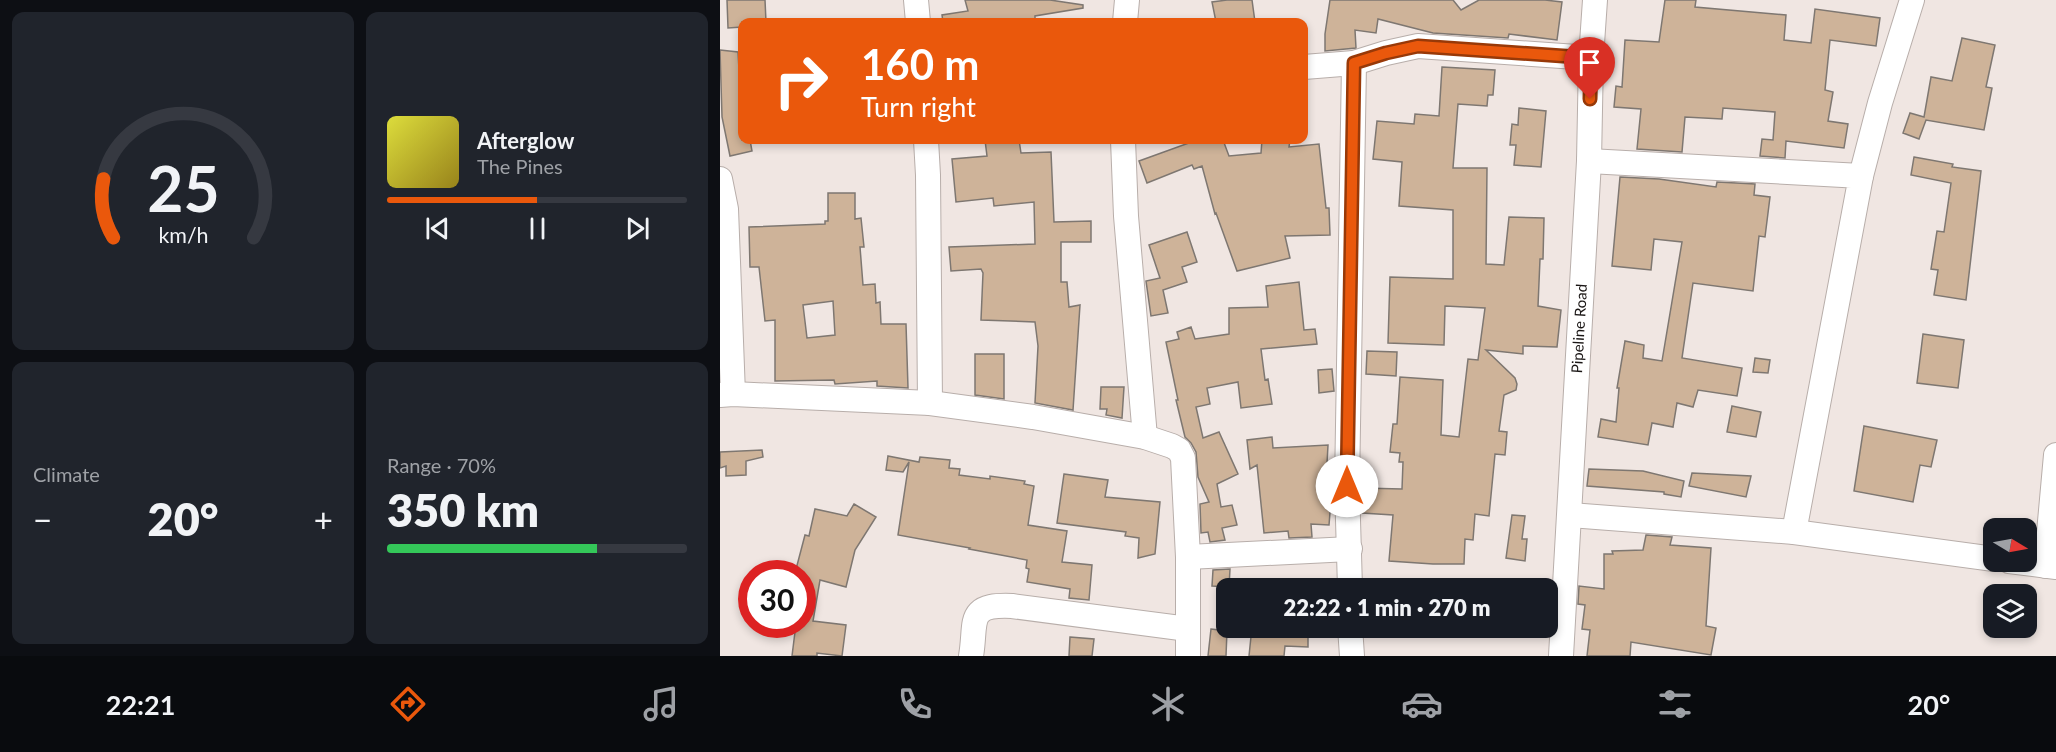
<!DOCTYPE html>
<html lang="en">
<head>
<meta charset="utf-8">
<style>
  body { margin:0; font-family:Lato,sans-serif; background:#20242c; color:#f1f3f6; height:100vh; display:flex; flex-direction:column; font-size:22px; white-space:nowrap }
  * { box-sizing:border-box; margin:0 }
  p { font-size:20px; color:#9ea1a6 }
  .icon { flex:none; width:33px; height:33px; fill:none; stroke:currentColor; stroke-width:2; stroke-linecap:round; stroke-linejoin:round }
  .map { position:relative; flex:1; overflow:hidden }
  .sheet { display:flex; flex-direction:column; gap:12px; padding:12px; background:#0d0f14; width:720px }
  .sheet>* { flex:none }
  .hud { position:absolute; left:18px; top:18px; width:570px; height:126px; border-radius:12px; box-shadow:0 3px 9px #0003; background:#ea580c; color:#fff; overflow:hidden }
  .needle { width:39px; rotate:100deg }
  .tools { position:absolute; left:1263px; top:518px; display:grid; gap:12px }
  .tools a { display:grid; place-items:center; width:54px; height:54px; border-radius:12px; background:#171b24; box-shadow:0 3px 9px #0003; font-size:30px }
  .speed { position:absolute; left:18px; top:560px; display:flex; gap:12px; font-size:30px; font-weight:700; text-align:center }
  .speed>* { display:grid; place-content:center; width:78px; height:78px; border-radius:50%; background:#171b24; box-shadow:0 3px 9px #0003; line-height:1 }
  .speed .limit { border:9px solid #d22; background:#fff; color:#111 }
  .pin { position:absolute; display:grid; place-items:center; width:51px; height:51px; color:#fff; margin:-62px -26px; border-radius:50% 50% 50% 0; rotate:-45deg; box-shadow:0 0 6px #0007 }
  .pin .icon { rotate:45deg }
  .me { position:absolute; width:66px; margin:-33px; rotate:0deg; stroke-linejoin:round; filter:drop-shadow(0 0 4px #0008) }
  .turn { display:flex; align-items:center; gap:21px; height:126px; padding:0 24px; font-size:27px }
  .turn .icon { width:78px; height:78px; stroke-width:2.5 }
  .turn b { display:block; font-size:42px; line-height:51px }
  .big { font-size:45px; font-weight:800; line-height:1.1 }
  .sheet .widget { flex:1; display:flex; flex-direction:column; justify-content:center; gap:9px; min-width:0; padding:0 21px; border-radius:12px; background:#20242c }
  .sheet .dial { align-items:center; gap:0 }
  .dial svg { height:156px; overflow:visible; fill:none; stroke:#363941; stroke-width:7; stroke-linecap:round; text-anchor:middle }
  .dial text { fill:#f1f3f6; stroke:none }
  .song { display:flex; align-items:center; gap:18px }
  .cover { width:72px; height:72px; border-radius:9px; background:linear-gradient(135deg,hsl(60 70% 55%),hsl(50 70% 35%)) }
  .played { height:6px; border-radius:3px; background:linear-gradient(90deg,#ea580c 50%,#363941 50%) }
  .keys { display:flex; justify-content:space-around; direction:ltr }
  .heat { display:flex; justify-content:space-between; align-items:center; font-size:33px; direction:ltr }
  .charge { height:9px; border-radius:4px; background:linear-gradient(90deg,#34c759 70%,#363941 0) }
  .sheet .tiles { flex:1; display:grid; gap:12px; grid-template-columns:repeat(2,1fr) }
  .trip { position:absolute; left:496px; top:578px; width:342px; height:60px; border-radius:12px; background:#171b24; box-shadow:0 3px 9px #0003; font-weight:800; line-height:60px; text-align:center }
  .dock { display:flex; height:96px; justify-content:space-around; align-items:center; background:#090b0e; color:#9ea1a6 }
  .dock .icon { width:42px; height:42px }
  .dock .current { color:#ea580c }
  .dock b { font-size:27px; color:#f1f3f6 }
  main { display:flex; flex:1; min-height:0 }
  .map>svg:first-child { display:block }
</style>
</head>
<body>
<main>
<section class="sheet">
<div class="tiles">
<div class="widget dial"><svg viewBox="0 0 100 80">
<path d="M14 69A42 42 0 1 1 86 69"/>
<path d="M14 69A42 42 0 0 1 9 39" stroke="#ea580c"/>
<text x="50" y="56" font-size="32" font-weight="700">25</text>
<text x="50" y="72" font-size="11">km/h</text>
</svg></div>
<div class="widget">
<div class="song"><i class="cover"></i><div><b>Afterglow</b><p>The Pines</p></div></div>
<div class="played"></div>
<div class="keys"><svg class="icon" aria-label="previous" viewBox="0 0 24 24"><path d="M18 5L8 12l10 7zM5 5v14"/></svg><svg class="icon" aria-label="pause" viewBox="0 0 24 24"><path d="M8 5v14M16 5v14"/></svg><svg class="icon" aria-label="next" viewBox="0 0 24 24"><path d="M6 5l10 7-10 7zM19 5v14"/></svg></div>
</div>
<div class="widget"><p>Climate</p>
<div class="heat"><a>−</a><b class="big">20°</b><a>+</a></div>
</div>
<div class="widget"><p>Range · 70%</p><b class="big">350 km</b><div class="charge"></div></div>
</div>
</section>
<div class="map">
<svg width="1336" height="656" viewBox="0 0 1336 656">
  <rect width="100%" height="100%" fill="#f0e6e2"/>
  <path fill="#ceb399" stroke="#7e7771" stroke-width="1.5" fill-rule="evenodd" d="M7,0h38l1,22h-24v5l-14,1z
    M245,0h85l33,5v3l-48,8v6h-92l-1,-7 26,-4z
    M507,0h25l3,22h-39l-4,-20z
    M610,0h123l8,10 18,-10h66l17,2 -5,38 -48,-6 -1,4 -75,-5 -55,-14 -2,14 -21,-3 1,18 -31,3v-17z
    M945,0h31l-1,7 91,8 -2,25 27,3 4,-34 65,9 -4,28 -46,-6 -5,50 8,2 -5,29 20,3 -4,24 -58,-7 -1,17 -25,-2 2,-17 11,1 2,-28 -52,-4 -1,11 -37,-2 -3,35 -45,-3 4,-40 -27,-2 2,-21 6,1 3,-47 34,2z
    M1242,38l33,7 -9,42 6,1 -8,42 -58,-10 -7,19 -16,-6 7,-20 14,4 7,-40 21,4z
    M0,50l18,2 2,35h2v53h8l2,11 -22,5 -8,-39z
    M722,67l53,3 -2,25h-5l-1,11 -29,-2 -5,64h34l-1,96 18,1 5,-48 35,1 -1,41h-3l-2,47 23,4 -4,37 -34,-1v8l-37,-4 29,28 2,6 -1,6 -12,5 -5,36 8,1 -2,23 -10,-1 -6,62 -14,-2 -2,26 -8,-1 -1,25h-31l-44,-3 4,-46 -31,-2v-25l40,1 1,-27h-4l1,-9 -10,-1 3,-28h4l3,-47 43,3 -2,55 18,2 9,-78 10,1 7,-52 -40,-2 -1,39 -56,-2 2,-66 63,2v-69l-54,-4 3,-44 -29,-3 4,-38 37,3 1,-10 24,2z
    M799,108l27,3 -5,56 -27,-2 2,-20h-6l2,-21 6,1z
    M265,140h34l2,13 30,-1 3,70 37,-1v21h-30v40h6l2,25 11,-2 -7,105 -38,-7 3,-57 -3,-24 -54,-2 2,-47 -2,-4 -30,2 -2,-24 86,-3 -1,-42 -40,4 -1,-8 -37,4 -4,-43 35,-3z
    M477,140h26l6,16 32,-3 1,-13h28l-1,7 30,-3 7,64h3l1,27 -45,1 5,22 -53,13 -21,-58 -1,1 -13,-48 -8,3 -2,-4 -45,18 -8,-22z
    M1194,157l39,7 -1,3 29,4 -15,129 -32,-5 4,-25 -7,-1 6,-38 7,1 7,-49 -40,-8z
    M900,177l39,2 57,8 1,-5 38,2 -1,11 16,2 -5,40 -6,-1 -6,55 -60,-8 -11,75 60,10 -5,28 -39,-6 -5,17 -16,-4 -4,24 -21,-4 -4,22 -50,-8 3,-18 15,3 3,-34h-2l8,-47 19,4 -1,13 19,3 20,-119 -28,-3 -3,31 -39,-4z
    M108,193h27v26l6,-1 3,29h-4l3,38 12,-1 1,19 4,-1 1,22h25l2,64 -31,-2v-5l-42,3 -1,-4 -59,1v-61l-10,1 -6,-54h-9l-1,-40 76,-3v-3h3zM113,301l2,34 -28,3 -4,-33z
    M467,232l10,30 -15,5 5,15 -24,8 5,23 -17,3 -5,-35 14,-3 -11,-33z
    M579,282l5,48 11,-1 2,15 -56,5 4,31 3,-1 4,25 -31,4 -3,-26 -31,6 3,16 -14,3 7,31 16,-6 19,42 -21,10 4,23 11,-2 5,20 -15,3 3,12 -15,2 -2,-10 -7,1 -1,-29 9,-2 -11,-25 -2,-25 -5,-9 -6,-6 -9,-37h2l-12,-58 13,-3 -2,-7 14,-5 4,12 34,-5v-26l39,-1 -2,-21z
    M1203,334l41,6 -6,48 -41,-5z
    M647,351l30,1 -1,24 -30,-2z
    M255,354h29v45l-29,-4z
    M1035,358l15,2 -2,13 -15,-1z
    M612,369l2,22 -15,2 -1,-23z
    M381,387h23l-2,31 -16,-3 1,-6h-7z
    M1012,406l29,6 -5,25 -29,-5z
    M1144,426l73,14 -6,27 -11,-2 -7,37 -59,-11z
    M552,437l1,11 55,-3 -3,55h6l-2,25 -18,-1 1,13 -23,1 -1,-7 -24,2 -7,-68 -7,4 -3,-29z
    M42,450l1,7 -17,4v14l-20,1v-10l-6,2v-16z
    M168,456l31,6 1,-5 30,3 -1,8 11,1 -1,6 31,4v-3l35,5 -1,3 10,2 -6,39 39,6 -5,31 30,3 -3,35 -20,-2 1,-9 -43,-7 2,-13 -3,-1 1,-8 -58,-11 1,-1 -72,-13 11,-73 -6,10 -17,-2z
    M869,469l54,2 41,10 -3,16 -17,-3v-2l-77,-6z
    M972,473l59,3 -5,21 -57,-11z
    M344,474l44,6 -3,17 55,5 -5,52 -17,4 1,-20 -14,-2 1,-4 -69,-9z
    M134,504l22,13 -21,33 -9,37 -26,-7 -7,41 33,4 -4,31 -25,-3v3h-25l4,-32h6v-51h-7l10,-38 4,1 6,-27 32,7z
    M792,515l13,1 -3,23h5l-2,22 -19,-3z
    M926,535l26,2 -2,8 41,3 -5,78 10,2 -5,27 -80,-13 -1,14h-43l3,-26 -8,-1 3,-24 -7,-1 1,-18 25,3v-35h9l-1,-3 31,-1z
    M510,569l-1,18 -17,-1 1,-16z
    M532,627h56v20l-23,-1 -1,10h-35z
    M491,629l16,2 -1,25h-18z
    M350,637l24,2 -2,17h-23z"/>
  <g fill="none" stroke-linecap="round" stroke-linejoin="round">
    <defs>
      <g id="minor">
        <path d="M196,0l2,22"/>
        <path d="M405,22l2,-22"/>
        <path d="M584,67l50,-4 32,-10 32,-7 173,12"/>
        <path d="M206,140l2,35 2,228"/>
        <path d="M403,140l3,76 19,221"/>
        <path d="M869,161l272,15 -67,356"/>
        <path d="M1141,176l19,-73 32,-103"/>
        <path d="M0,179l6,30 7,185"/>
        <path d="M0,395l13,-1 197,9 103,14 112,20 27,9 7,4 4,8 5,99v99"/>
        <path d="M850,515l224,17 200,27"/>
        <path d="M468,557l162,-8"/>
        <path d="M1289,561l47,6"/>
        <path d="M1326,566l10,-111"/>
        <path d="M630,588l-3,-102 7,-423"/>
        <path d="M630,627l2,29"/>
        <path d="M251,656c6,-34 -6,-52 41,-50l176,23"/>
        <path id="s1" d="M841,656l28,-495 2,-103 4,-58"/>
      </g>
    </defs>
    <use href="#minor" stroke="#b8aeaa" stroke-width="26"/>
    <use href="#minor" stroke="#fff" stroke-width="24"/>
  </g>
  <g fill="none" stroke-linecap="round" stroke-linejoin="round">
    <defs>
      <path id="route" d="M627,486l7,-423 32,-10 32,-7 173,12 -1,41"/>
    </defs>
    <use href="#route" stroke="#983908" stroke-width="15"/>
    <use href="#route" stroke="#ea580c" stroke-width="10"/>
  </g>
  <g text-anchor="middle" stroke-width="4.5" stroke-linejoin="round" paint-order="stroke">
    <g font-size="15" fill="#1a1615" stroke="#fef3ef">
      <text dy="5" stroke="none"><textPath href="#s1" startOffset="328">Pipeline Road</textPath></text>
    </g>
  </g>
</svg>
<div class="tools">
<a><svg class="needle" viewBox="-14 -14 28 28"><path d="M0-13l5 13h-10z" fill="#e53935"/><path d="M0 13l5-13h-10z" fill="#9ea1a6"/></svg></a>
<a><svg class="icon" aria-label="layers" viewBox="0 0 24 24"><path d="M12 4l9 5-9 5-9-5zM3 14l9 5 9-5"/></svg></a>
</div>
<div class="speed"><div class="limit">30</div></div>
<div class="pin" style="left:870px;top:99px;background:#d93025"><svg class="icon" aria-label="arrive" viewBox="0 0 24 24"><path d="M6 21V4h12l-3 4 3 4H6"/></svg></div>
<svg class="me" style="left:627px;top:486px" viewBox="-20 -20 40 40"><circle r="19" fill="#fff"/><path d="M0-13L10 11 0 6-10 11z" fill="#ea580c"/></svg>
<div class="trip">22:22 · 1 min · 270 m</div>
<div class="hud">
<div class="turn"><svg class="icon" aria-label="right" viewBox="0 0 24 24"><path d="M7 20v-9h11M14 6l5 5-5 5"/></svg><div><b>160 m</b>Turn right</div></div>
</div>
</div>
</main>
<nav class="dock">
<b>22:21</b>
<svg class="icon current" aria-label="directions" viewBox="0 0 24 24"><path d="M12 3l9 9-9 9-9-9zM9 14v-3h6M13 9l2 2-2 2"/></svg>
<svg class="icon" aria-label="music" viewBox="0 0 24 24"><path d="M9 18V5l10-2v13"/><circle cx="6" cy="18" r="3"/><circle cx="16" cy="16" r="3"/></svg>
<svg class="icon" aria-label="phone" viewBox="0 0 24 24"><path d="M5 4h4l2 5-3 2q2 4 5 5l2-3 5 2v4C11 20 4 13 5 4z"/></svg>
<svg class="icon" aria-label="climate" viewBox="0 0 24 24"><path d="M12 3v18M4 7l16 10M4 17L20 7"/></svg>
<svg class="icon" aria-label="car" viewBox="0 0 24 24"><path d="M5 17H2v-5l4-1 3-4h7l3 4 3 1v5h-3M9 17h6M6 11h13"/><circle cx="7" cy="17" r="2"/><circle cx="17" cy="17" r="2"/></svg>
<svg class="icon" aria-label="filters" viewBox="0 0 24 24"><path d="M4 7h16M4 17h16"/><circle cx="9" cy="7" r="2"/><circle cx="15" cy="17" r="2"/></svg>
<b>20°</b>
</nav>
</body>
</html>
